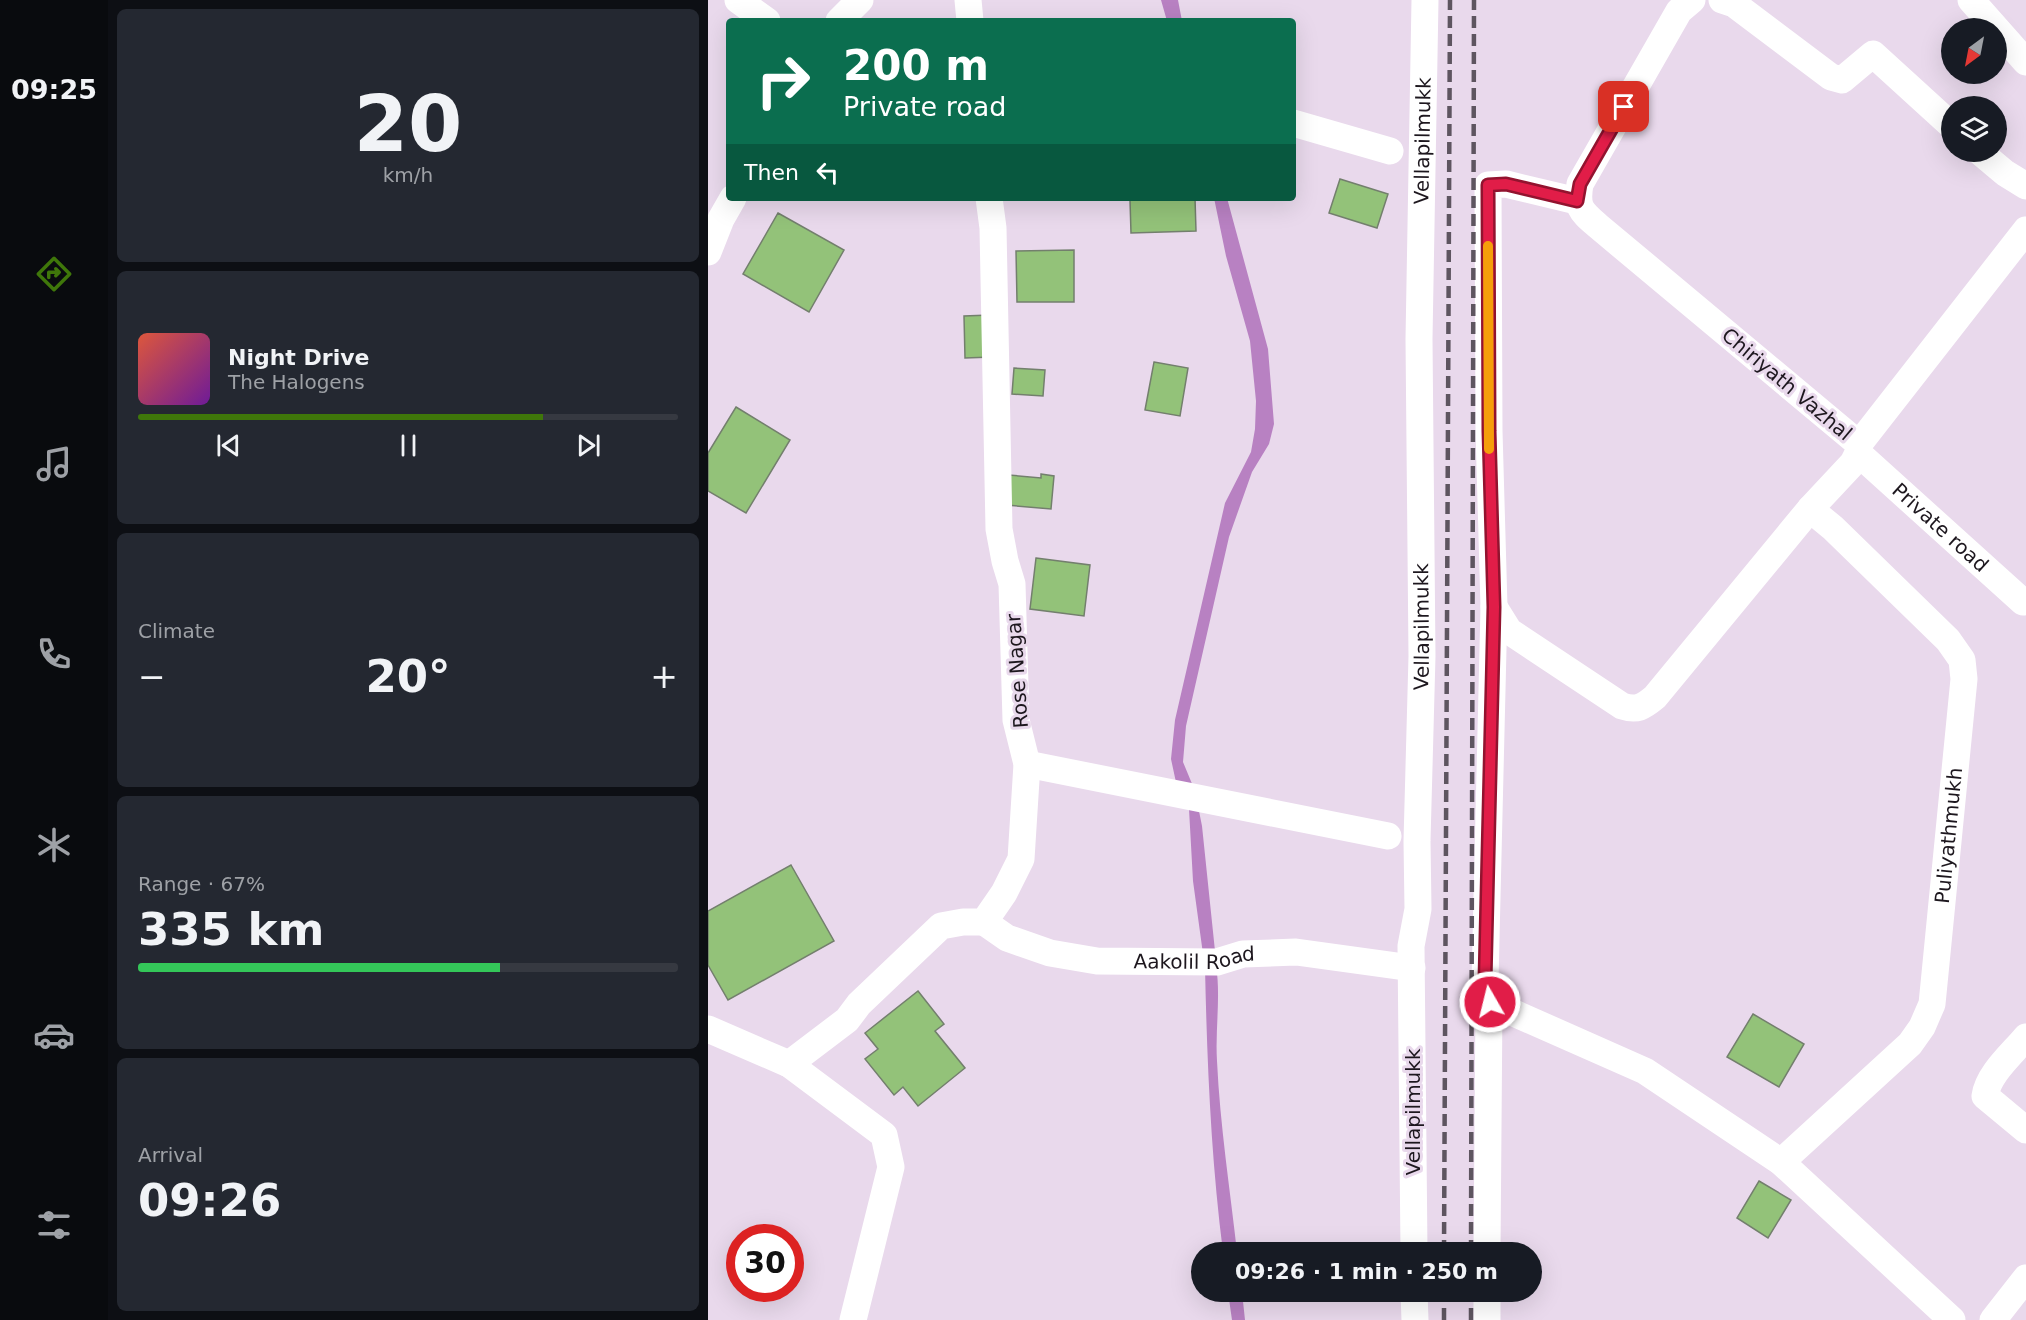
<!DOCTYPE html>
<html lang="en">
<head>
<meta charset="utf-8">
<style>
  body { margin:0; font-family:"DejaVu Sans",sans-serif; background:#242831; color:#f1f3f6; height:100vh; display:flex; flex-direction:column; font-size:22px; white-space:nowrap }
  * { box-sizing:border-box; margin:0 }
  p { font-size:20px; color:#9ea1a6 }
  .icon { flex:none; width:33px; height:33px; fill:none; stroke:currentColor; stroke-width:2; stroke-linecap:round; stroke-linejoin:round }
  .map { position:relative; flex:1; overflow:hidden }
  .drawer { display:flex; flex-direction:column; gap:9px; padding:9px; background:#0d0f14; width:600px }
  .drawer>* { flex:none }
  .top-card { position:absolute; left:18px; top:18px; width:570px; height:183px; border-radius:6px; box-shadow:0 6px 24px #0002; background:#0b6e4f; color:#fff; overflow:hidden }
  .needle { width:39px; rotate:212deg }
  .tools { position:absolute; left:1233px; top:18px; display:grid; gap:12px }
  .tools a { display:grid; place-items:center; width:66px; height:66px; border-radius:50%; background:#171b24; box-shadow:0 6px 24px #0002; font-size:30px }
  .speed { position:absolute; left:18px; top:1224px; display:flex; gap:12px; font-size:30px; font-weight:700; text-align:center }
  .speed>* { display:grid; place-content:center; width:78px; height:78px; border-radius:50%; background:#171b24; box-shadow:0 6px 24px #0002; line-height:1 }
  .speed .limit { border:9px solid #d22; background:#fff; color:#111 }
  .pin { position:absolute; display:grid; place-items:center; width:51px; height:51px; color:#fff; margin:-26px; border-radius:12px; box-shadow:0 3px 9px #0006 }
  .me { position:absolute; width:66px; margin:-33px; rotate:352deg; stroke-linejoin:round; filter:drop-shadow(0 0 4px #0008) }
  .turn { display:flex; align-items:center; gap:21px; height:126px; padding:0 18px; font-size:27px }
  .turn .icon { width:78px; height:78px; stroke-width:2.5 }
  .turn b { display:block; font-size:42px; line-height:51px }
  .then { display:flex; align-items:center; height:57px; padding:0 18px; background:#0003; gap:12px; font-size:22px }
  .big { font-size:45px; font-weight:800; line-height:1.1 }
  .drawer .card { flex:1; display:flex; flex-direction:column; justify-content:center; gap:9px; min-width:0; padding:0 21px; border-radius:9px; background:#242831 }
  .drawer .dial { align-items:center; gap:0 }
  .dial b { font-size:78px; line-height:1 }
  .song { display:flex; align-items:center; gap:18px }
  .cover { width:72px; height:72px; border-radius:9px; background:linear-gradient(135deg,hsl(10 70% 55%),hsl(280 70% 35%)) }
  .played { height:6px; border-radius:3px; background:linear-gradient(90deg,#3f770a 75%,#363941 75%) }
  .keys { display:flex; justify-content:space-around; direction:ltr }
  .heat { display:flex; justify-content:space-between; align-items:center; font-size:33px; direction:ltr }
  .charge { height:9px; border-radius:4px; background:linear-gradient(90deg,#34c759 67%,#363941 0) }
  .trip { position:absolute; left:483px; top:1242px; width:351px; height:60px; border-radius:30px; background:#171b24; box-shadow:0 6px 24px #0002; font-weight:800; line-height:60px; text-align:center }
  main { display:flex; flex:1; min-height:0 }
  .dock { display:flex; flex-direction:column; width:108px; justify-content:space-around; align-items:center; background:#090b0e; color:#9ea1a6 }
  .dock .icon { width:42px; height:42px }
  .dock .selected { color:#3f770a }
  .dock b { font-size:27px; color:#f1f3f6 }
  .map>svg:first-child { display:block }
</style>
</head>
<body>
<main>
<nav class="dock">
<b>09:25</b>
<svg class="icon selected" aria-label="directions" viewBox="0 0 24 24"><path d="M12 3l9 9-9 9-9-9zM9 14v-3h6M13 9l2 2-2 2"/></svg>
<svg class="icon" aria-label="music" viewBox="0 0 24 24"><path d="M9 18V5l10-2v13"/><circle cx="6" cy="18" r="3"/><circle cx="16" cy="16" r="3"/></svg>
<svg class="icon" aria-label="phone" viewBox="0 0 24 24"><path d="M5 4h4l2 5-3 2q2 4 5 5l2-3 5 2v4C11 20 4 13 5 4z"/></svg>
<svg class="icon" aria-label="climate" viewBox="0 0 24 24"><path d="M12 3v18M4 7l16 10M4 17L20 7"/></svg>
<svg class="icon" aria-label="car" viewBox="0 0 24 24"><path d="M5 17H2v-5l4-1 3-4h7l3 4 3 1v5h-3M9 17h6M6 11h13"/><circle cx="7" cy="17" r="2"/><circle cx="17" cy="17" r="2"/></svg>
<svg class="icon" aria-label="filters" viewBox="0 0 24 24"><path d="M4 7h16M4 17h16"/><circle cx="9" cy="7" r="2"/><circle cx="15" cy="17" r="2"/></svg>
</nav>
<section class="drawer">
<div class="card dial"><b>20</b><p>km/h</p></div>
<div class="card">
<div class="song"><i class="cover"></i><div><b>Night Drive</b><p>The Halogens</p></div></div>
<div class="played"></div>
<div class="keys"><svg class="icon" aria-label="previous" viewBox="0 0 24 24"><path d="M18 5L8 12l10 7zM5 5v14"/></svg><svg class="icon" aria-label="pause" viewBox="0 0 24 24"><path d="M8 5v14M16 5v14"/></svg><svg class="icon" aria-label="next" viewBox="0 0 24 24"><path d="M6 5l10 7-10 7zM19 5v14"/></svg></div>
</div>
<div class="card"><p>Climate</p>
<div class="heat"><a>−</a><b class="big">20°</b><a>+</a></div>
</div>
<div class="card"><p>Range · 67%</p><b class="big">335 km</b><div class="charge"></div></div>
<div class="card"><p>Arrival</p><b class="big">09:26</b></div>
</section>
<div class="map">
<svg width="1318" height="1320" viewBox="0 0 1318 1320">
  <rect width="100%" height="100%" fill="#e9d9ec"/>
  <path fill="#b881c2" d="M453,0h17l4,21h-15z
    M506,198h13l41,151 6,75 -5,20 -17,28 -23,65 -43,189 -3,36 12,29 7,35 13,125 -12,3 -10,-73 -4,-72 -12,-22 -6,-28 4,-39 50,-217 26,-51 4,-23 1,-28 -6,-60 -24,-85z
    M508,965c5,32 -1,64 1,96 3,64 13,128 20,191h-14c-12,-94 -16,-190 -18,-285z
    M520,1292h14l3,28h-13z"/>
  <path fill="#93c279" stroke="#737f6d" stroke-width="1.5" d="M632,179l48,15 -11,34 -48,-15z
    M487,198l1,33 -65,2 -1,-33z
    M70,213l66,37 -35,62 -66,-38z
    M366,250v52h-57l-1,-51z
    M282,315l2,42 -27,1 -1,-42z
    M446,362l34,6 -8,48 -35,-6z
    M306,368l31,2 -2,26 -31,-2z
    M28,407l54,33 -44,73 -38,-22v-38z
    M333,474l13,2 -3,33 -45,-4 3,-30 32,3z
    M328,558l54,7 -6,51 -54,-7z
    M83,865l43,76 -106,59 -20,-35v-54z
    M210,991l26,33 -9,7 30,37 -47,38 -15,-19 -9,8 -29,-36 13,-10 -13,-16z
    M1045,1014l51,30 -25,43 -52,-30z
    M1051,1181l32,19 -23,38 -31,-20z"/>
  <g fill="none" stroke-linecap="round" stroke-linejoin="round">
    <g stroke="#fff" stroke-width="27">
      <path d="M30,0l29,21"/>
      <path d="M260,0l2,21"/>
      <path d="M1014,0l12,4 97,73 11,3 31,-26 79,72"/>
      <path d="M1263,0l55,62"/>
      <path d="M131,21l21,-21"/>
      <path d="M585,123l97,28"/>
      <path d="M1272,152l25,21 21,13"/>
      <path d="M0,252l13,-33 12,-21"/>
      <path d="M1151,444l167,-214"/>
      <path id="s1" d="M1150,453l165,149"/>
      <path d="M786,607l15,24 113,75c15,5 21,1 33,-9l155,-188 43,-46 5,-10 1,-9 -261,-218c-17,-15 -22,-18 -18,-42l99,-173 13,-11"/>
      <path d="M319,764l361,72"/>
      <path id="s2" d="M276,922l23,16 43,15 47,8 120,1 26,-8 53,-2 116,16"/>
      <path d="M781,1002l156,69 136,91 171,158"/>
      <path d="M0,1029l81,35 95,71 7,32 -38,153"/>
      <path d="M1318,1037c-14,17 -38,37 -41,59l41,34"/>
      <path d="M81,1064l58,-44 12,-16 82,-78 22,-4h21l20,-29 17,-34 6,-95 -11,-44 -4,-136 -7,-23 -6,-32 -6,-301 -4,-30"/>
      <path id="s3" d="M1073,1162l129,-118 12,-17 10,-23 32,-325 -2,-19 -14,-20 -115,-112 -23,-19"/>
      <path id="s4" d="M706,1252l-3,-306 7,-37 -1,-68 5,-185 -3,-317 6,-339"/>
      <path d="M779,1252l2,-250 -4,-22 9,-373 -5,-176 -1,-246 18,-1 71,17"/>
      <path d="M706,1292l1,28"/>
      <path d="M779,1320v-28"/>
      <path d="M1285,1320l33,-42"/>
    </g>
    <path stroke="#5e5560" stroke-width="4.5" stroke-dasharray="12 6" stroke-linecap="butt" d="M736,1252l6,-1252
      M763,1252l3,-1252
      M736,1320v-28
      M763,1320v-28"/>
  </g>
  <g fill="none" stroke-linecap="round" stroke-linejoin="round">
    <defs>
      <path id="route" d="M782,1002l-5,-22 9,-373 -5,-176 -1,-246 18,-1 71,17 3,-17 44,-77"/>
    </defs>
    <use href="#route" stroke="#92132f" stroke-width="15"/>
    <use href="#route" stroke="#e11d48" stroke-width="10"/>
    <path stroke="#f59e0b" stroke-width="10" d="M780,246l1,203"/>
  </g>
  <g text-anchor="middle" stroke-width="6" stroke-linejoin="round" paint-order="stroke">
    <g font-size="20" fill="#1d171e" stroke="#e9d9ec">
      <text dy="7" stroke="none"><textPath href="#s4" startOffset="1112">Vellapilmukk</textPath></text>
      <text transform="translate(1079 384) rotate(40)" y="7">Chiriyath Vazhal</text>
      <text dy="7" stroke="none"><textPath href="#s1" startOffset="111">Private road</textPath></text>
      <text dy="7" stroke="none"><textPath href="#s4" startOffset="626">Vellapilmukk</textPath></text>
      <text transform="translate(309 671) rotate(-94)" y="7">Rose Nagar</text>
      <text dy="7" stroke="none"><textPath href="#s3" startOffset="390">Puliyathmukh</textPath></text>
      <text dy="7" stroke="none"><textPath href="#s2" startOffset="219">Aakolil Road</textPath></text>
      <text transform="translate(705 1112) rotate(-90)" y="7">Vellapilmukk</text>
    </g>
  </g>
</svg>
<div class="tools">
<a><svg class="needle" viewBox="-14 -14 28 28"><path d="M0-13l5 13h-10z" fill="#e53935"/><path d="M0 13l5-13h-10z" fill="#9ea1a6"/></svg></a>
<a><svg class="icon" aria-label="layers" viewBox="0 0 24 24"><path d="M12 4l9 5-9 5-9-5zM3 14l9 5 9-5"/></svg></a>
</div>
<div class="speed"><div class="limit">30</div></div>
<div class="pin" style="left:916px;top:107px;background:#d93025"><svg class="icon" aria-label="arrive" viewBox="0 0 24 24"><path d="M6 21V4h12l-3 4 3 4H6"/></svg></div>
<svg class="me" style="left:782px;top:1002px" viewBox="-20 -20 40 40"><circle r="17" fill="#e11d48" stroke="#fff" stroke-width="3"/><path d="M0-11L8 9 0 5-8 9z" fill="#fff"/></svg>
<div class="trip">09:26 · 1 min · 250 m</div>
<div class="top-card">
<div class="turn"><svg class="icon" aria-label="right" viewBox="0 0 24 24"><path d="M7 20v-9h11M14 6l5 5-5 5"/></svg><div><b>200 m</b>Private road</div></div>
<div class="then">Then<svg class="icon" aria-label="left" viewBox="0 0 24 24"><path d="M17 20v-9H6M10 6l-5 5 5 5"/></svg></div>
</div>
</div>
</main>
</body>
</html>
